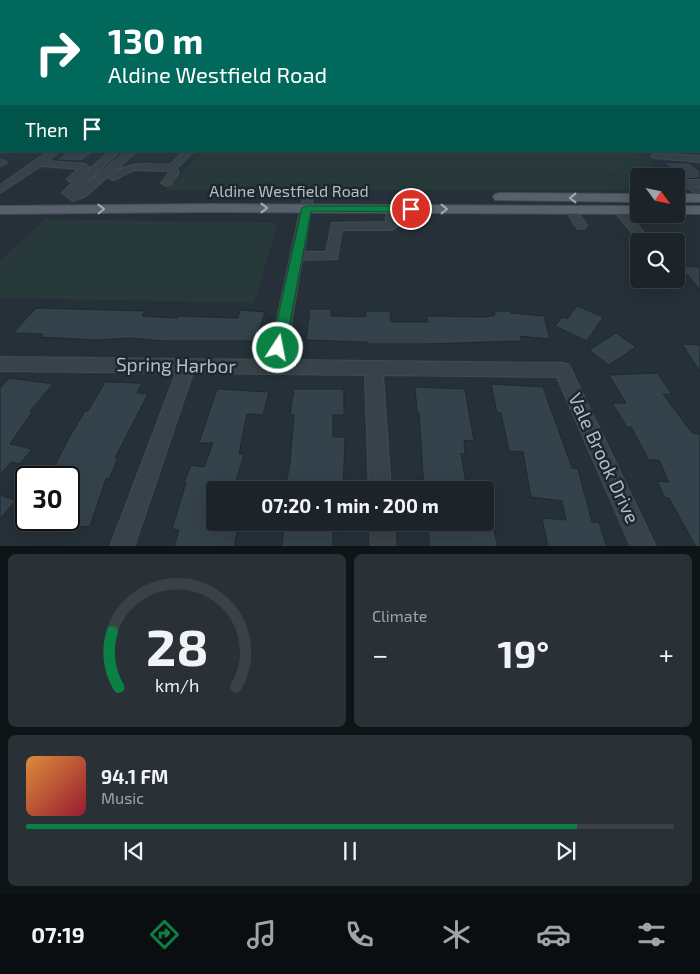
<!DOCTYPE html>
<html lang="en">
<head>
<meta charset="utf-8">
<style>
  body { margin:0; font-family:"Exo 2",sans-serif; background:#293036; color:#f1f3f6; height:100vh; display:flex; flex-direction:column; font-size:19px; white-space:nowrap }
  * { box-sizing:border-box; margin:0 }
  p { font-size:16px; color:#a0a4a8 }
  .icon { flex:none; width:28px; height:28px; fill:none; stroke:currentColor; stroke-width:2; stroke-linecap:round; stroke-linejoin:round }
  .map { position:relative; height:546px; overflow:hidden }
  .details { display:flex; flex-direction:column; gap:8px; padding:8px; background:#0f1417; flex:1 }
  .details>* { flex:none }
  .guide { position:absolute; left:0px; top:0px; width:700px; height:152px; box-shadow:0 5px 20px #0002,0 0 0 1px #3a4147; background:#00695c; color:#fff; overflow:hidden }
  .needle { width:32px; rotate:123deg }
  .tools { position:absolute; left:630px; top:168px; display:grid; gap:10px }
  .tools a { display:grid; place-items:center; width:55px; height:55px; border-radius:5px; background:#1c242a; box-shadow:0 5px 20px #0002,0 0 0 1px #3a4147; font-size:25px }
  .speed { position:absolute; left:15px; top:466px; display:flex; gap:10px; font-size:25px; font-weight:700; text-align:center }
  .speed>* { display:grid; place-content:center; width:65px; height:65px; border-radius:50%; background:#1c242a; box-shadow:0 5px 20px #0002,0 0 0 1px #3a4147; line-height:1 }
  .speed .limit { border:2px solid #111; border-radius:8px; background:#fff; color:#111 }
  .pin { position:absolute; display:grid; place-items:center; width:42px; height:42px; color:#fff; margin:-21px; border:2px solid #fff; border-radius:50%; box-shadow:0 1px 5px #0007 }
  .me { position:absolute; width:55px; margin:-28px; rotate:11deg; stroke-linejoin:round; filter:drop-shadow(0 0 4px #0008) }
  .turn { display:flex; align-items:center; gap:18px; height:105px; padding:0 25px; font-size:22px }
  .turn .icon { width:65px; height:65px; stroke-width:2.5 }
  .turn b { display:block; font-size:35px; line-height:42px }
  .then { display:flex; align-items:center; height:48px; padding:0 25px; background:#0003; gap:10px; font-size:19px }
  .big { font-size:38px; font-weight:700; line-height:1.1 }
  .details .tile { flex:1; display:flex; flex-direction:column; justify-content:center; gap:8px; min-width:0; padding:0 18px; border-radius:8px; background:#293036 }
  .details .dial { align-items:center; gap:0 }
  .dial svg { height:130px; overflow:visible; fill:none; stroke:#3a4147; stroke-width:7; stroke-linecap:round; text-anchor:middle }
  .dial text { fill:#f1f3f6; stroke:none }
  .song { display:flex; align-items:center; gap:15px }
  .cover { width:60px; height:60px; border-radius:8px; background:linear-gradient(135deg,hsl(30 70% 55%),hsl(350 70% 35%)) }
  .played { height:5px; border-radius:2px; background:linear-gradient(90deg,#0b8043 85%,#3a4147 85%) }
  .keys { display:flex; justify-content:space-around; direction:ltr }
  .heat { display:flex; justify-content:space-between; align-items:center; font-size:28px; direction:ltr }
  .details .tiles { flex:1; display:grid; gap:8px; grid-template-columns:1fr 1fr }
  .tile:last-child { grid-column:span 2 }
  .trip { position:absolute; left:206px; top:481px; width:288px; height:50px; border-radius:5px; background:#1c242a; box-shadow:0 5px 20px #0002,0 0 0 1px #3a4147; font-weight:700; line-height:50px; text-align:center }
  .tabs { display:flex; height:80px; justify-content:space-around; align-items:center; background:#0b0e11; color:#a0a4a8 }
  .tabs .icon { width:35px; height:35px }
  .tabs .on { color:#0b8043 }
  .tabs b { font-size:22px; color:#f1f3f6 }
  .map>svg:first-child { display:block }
</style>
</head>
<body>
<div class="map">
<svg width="700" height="547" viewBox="0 0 700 547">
  <rect width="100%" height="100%" fill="#253038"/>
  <path fill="#273938" d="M203,151h431l30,25h-25v14h-473z
    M45,219l233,4 -24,80 -254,-5v-37z"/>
  <path fill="#34424c" stroke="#1f2930" d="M68,151h27l-13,10 -26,-1z
    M663,162l26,1 11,8v7l-16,1z
    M680,266l20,1v23z
    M577,306l26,11 -16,24 -32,-15 7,-9 5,2z
    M36,308l109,3 -3,5 35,2 1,-2 60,2 2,-8 25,2 -9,29h-93l-33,-3 -33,2 -57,-3 3,-3 -30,-1z
    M310,309h21v7l35,1v-6h24l1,11h37l-1,-6 60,1 8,-2 -1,-4h16l1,2 33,3 6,23 -30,-3 2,5 -97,3h-58v-2l-61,-2z
    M616,333l20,14 -27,18 -20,-15z
    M682,344l18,1v27z
    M657,373l15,21h-9l29,39 8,1v113h-4l-27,-49h-4l-8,-17 12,1 -10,-22h-10l-18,-33h-4l-15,-24h14l-17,-28z
    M9,378l44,6 -23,27h3l-23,33 22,5 -12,15 -9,-2 -11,13v-87z
    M105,382l37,1 -5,10 11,1 -33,64h3l-9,21h-3l-16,47 -59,5 5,-11h33v-42h-10l5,-12 -10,1 16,-31 15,-25h3z
    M491,384l52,3 29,81 6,1 14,53 7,1 8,24h-59l-6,-29 24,2 -4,-19 -31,-4 -8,-45 -14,-1 -8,-38h-4z
    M415,387l50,2 9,52 -10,-1 1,14 -4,-1 6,37h-43l-5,-78h-2z
    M217,389l52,3 -6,23 -16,-1 -8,40h5l-10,34 -19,-2v36h24l-5,25h-60l5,-17 -7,-1 14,-46h-2l7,-18 13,2 9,-24h-14z
    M294,389h50v26h-11v22h12l-2,53h-58l5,-27 4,-48h-4z
    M0,495l16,5 -16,19z
    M284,522h58v10h-9v15h-51z
    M427,522h65l6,25h-68z"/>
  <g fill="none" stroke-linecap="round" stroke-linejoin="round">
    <defs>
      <path id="minor" d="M699,107h1v4h-1z
        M699,134l1,1v6l-1,-1z
        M49,151h10l-11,10 37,3 4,4 -5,6 26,-23h10l-46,43 53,-43h10l-25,23c17,-13 38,-10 58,-9l14,-14h10l-17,17 2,5 -9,12 -4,1 -5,-3 8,-10 -1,-2 -34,-1 -20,10 -4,-1v-4l-24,21 -13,5 -11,-8 12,-12h-6l-1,-2 11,-10 -37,-3 -41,27v-8z
        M656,153l44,3v6l-47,-4 -2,-2z
        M0,160l5,1 2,2 -7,3z
        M687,180h13v6h-3l3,3v8l-17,-12 -1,-2 1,-2z
        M308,194l5,3 -9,55h22l6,-29 54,-1 1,-15 4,-1 6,3 1,17 -6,4h-50l-5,29 -35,1 -17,100 278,3 6,2 87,182h-25l-74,-170 -174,-2 8,115h-22l-4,-115 -172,-2 -59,174h-24l66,-174 -176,-2v-14l268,3 35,-163z
        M571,207l4,1 12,17 -2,3 -4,1 -4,-1 -12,-18z
        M619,207l4,1 28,33h-12l-26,-31z
        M370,522h24l1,25h-24z"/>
      <path id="major" d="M500,193l139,1v8l-144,-2 -2,-3 2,-3z
        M676,194h24v8h-24z
        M208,204l431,2v8h2h-2l-431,-2 -208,2v-8z
        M676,206h24v8h-26h2z"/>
    </defs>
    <use href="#minor" stroke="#414b52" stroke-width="2"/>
    <use href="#major" stroke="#414b52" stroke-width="2"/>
    <use href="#minor" fill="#384249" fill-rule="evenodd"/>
    <use href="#major" fill="#566169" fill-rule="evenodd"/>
  </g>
  <defs><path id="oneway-chevron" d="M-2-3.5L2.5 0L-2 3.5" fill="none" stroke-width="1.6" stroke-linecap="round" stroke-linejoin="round" transform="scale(1.25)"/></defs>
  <g stroke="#a0abb2">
    <use href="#oneway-chevron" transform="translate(573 198) rotate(-180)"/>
    <use href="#oneway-chevron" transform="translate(264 208)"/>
    <use href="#oneway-chevron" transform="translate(101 209) rotate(-1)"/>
    <use href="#oneway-chevron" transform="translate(444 209)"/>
  </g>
  <linearGradient id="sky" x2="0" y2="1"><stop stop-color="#141a1f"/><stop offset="0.57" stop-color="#404e5e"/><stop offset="1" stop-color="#404e5e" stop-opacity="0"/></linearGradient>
  <rect width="700" height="175" fill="url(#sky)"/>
  <path fill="#0b8043" stroke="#07532c" d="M307,206h104l5,3 -5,3 -100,-1 -26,137 -2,4 -5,1 -4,-1 -3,-4 31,-140z"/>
  <g text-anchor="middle" stroke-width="5" stroke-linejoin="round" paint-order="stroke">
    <g font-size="16" fill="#b3bdc4" stroke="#1d272e">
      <text x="289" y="197">Aldine Westfield Road</text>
    </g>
    <g font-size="19" fill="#b3bdc4" stroke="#1d272e">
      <text transform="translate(176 365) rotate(1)" y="7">Spring Harbor</text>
      <text transform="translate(604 458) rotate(65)" y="7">Vale Brook Drive</text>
    </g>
  </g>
</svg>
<div class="tools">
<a><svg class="needle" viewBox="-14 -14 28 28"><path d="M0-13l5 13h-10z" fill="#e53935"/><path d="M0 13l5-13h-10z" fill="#a0a4a8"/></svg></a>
<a><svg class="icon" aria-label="search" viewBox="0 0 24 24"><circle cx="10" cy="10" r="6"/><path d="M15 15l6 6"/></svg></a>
</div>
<div class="speed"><div class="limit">30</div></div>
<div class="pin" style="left:411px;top:209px;background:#d93025"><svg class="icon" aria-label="arrive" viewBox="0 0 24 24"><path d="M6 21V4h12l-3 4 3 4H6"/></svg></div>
<svg class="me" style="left:278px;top:348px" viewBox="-20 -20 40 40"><circle r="17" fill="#0b8043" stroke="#fff" stroke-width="3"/><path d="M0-11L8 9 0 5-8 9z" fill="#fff"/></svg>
<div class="trip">07:20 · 1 min · 200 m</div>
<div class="guide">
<div class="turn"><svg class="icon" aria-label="right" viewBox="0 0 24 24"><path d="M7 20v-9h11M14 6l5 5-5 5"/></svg><div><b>130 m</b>Aldine Westfield Road</div></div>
<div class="then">Then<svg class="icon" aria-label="arrive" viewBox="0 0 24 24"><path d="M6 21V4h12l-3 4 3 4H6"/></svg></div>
</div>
</div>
<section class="details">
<div class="tiles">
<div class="tile dial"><svg viewBox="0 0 100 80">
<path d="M14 69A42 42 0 1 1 86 69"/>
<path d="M14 69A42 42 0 0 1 10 35" stroke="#0b8043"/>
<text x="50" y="56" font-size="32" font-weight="700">28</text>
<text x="50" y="72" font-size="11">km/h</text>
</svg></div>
<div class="tile"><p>Climate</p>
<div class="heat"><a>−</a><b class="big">19°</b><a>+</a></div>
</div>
<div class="tile">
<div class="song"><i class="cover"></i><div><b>94.1 FM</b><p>Music</p></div></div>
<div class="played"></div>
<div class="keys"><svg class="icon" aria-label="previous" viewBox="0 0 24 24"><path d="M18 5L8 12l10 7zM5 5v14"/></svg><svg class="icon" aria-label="pause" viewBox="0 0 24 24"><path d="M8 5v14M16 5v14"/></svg><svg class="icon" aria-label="next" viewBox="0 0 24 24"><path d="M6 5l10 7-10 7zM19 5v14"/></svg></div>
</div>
</div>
</section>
<nav class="tabs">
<b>07:19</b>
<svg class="icon on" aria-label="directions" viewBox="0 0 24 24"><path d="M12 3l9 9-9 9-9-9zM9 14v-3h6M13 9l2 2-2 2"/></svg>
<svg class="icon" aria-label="music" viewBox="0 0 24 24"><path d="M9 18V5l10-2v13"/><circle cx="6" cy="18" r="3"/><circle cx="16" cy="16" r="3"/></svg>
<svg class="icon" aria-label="phone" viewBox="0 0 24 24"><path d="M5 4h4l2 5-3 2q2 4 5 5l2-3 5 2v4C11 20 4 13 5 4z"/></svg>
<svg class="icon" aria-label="climate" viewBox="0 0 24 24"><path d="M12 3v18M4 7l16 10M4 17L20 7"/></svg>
<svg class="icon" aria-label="car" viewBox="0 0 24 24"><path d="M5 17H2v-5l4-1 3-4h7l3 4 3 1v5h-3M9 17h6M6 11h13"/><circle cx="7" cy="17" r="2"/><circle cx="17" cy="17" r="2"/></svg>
<svg class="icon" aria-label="filters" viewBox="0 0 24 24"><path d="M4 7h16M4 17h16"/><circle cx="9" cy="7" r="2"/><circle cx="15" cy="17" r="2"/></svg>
</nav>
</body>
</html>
